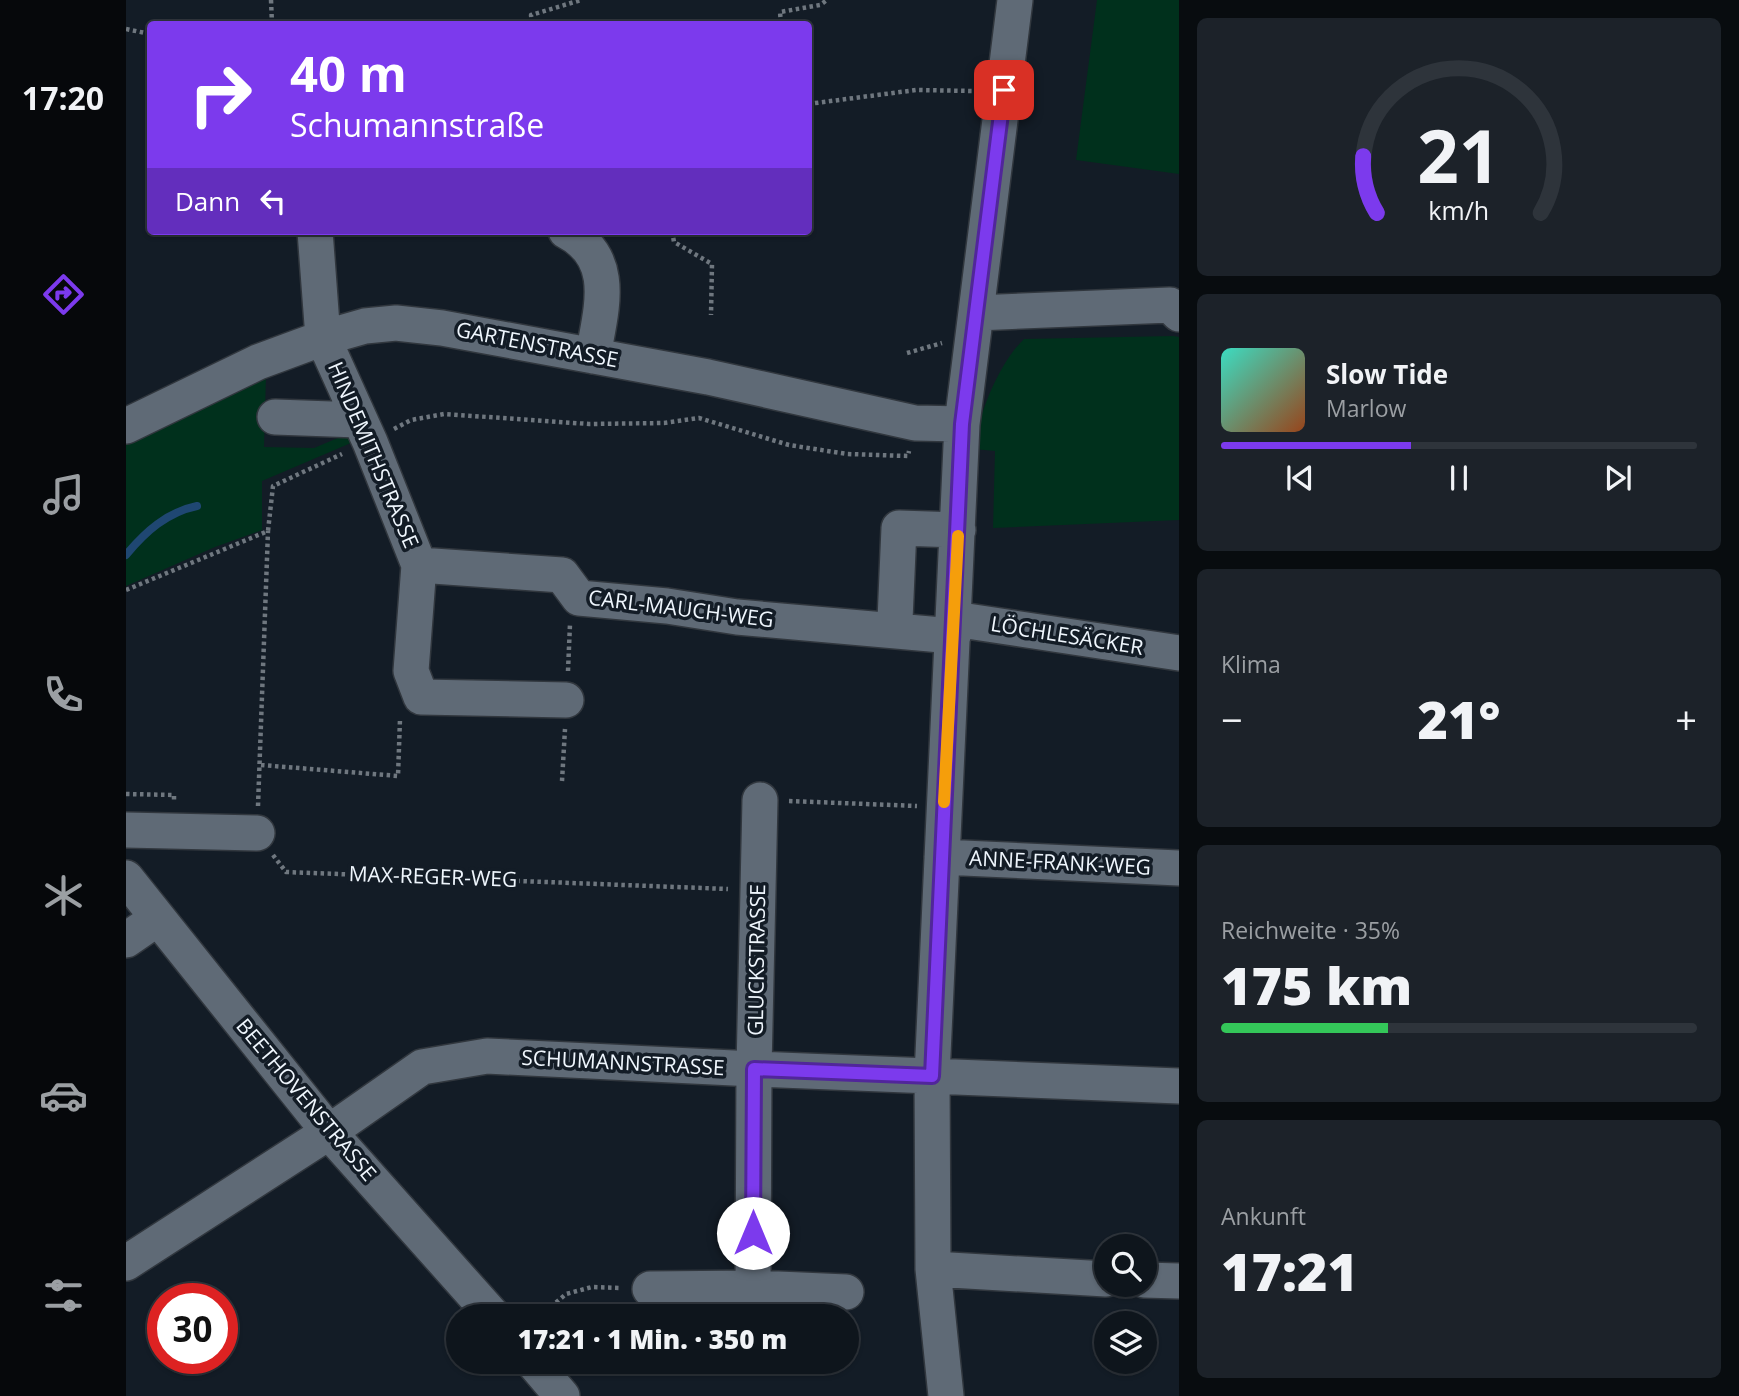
<!DOCTYPE html>
<html lang="de">
<head>
<meta charset="utf-8">
<style>
  body { margin:0; font-family:"Open Sans",sans-serif; background:#1c2229; color:#f1f3f6; height:100vh; display:flex; flex-direction:column; font-size:26px; white-space:nowrap }
  * { box-sizing:border-box; margin:0 }
  p { font-size:23px; color:#9b9fa3 }
  .icon { flex:none; width:38px; height:38px; fill:none; stroke:currentColor; stroke-width:2; stroke-linecap:round; stroke-linejoin:round }
  .map { position:relative; flex:1; overflow:hidden }
  .details { display:flex; flex-direction:column; gap:18px; padding:18px; background:#080c0f; width:560px }
  .details>* { flex:none }
  .guide { position:absolute; left:21px; top:21px; width:665px; height:214px; border-radius:7px; box-shadow:0 2px 5px #0004,0 0 0 2px #2e343b; background:#7c3aed; color:#fff; overflow:hidden }
  .tools { position:absolute; left:968px; top:1234px; display:grid; gap:14px }
  .tools a { display:grid; place-items:center; width:63px; height:63px; border-radius:50%; background:#0e151c; box-shadow:0 2px 5px #0004,0 0 0 2px #2e343b; font-size:35px }
  .speed { position:absolute; left:21px; top:1283px; display:flex; gap:14px; font-size:35px; font-weight:700; text-align:center }
  .speed>* { display:grid; place-content:center; width:91px; height:91px; border-radius:50%; background:#0e151c; box-shadow:0 2px 5px #0004,0 0 0 2px #2e343b; line-height:1 }
  .speed .limit { border:10px solid #d22; background:#fff; color:#111 }
  .pin { position:absolute; display:grid; place-items:center; width:60px; height:60px; color:#fff; margin:-30px; border-radius:14px; box-shadow:0 4px 10px #0006 }
  .me { position:absolute; width:77px; margin:-38px; rotate:0deg; stroke-linejoin:round; filter:drop-shadow(0 0 5px #0008) }
  .turn { display:flex; align-items:center; gap:24px; height:147px; padding:0 28px; font-size:32px }
  .turn .icon { width:91px; height:91px; stroke-width:2.5 }
  .turn b { display:block; font-size:49px; line-height:60px }
  .then { display:flex; align-items:center; height:66px; padding:0 28px; background:#0003; gap:14px; font-size:26px }
  .big { font-size:52px; font-weight:800; line-height:1.1 }
  .details .tile { flex:1; display:flex; flex-direction:column; justify-content:center; gap:10px; min-width:0; padding:0 24px; border-radius:10px; background:#1c2229 }
  .details .dial { align-items:center; gap:0 }
  .dial svg { height:182px; overflow:visible; fill:none; stroke:#2e343b; stroke-width:7; stroke-linecap:round; text-anchor:middle }
  .dial text { fill:#f1f3f6; stroke:none }
  .song { display:flex; align-items:center; gap:21px }
  .cover { width:84px; height:84px; border-radius:10px; background:linear-gradient(135deg,hsl(170 70% 55%),hsl(20 70% 35%)) }
  .played { height:7px; border-radius:4px; background:linear-gradient(90deg,#7c3aed 40%,#2e343b 40%) }
  .keys { display:flex; justify-content:space-around; direction:ltr }
  .heat { display:flex; justify-content:space-between; align-items:center; font-size:38px; direction:ltr }
  .charge { height:10px; border-radius:5px; background:linear-gradient(90deg,#34c759 35%,#2e343b 0) }
  .trip { position:absolute; left:320px; top:1304px; width:413px; height:70px; border-radius:35px; background:#0e151c; box-shadow:0 2px 5px #0004,0 0 0 2px #2e343b; font-weight:800; line-height:70px; text-align:center }
  main { display:flex; flex:1; min-height:0 }
  .tab-bar { display:flex; flex-direction:column; width:126px; justify-content:space-around; align-items:center; background:#06080b; color:#9b9fa3 }
  .tab-bar .icon { width:49px; height:49px }
  .tab-bar .on { color:#7c3aed }
  .tab-bar b { font-size:32px; color:#f1f3f6 }
  .map>svg:first-child { display:block }
</style>
</head>
<body>
<main>
<nav class="tab-bar">
<b>17:20</b>
<svg class="icon on" aria-label="directions" viewBox="0 0 24 24"><path d="M12 3l9 9-9 9-9-9zM9 14v-3h6M13 9l2 2-2 2"/></svg>
<svg class="icon" aria-label="music" viewBox="0 0 24 24"><path d="M9 18V5l10-2v13"/><circle cx="6" cy="18" r="3"/><circle cx="16" cy="16" r="3"/></svg>
<svg class="icon" aria-label="phone" viewBox="0 0 24 24"><path d="M5 4h4l2 5-3 2q2 4 5 5l2-3 5 2v4C11 20 4 13 5 4z"/></svg>
<svg class="icon" aria-label="climate" viewBox="0 0 24 24"><path d="M12 3v18M4 7l16 10M4 17L20 7"/></svg>
<svg class="icon" aria-label="car" viewBox="0 0 24 24"><path d="M5 17H2v-5l4-1 3-4h7l3 4 3 1v5h-3M9 17h6M6 11h13"/><circle cx="7" cy="17" r="2"/><circle cx="17" cy="17" r="2"/></svg>
<svg class="icon" aria-label="filters" viewBox="0 0 24 24"><path d="M4 7h16M4 17h16"/><circle cx="9" cy="7" r="2"/><circle cx="15" cy="17" r="2"/></svg>
</nav>
<div class="map">
<svg width="1053" height="1396" viewBox="0 0 1053 1396">
  <rect width="100%" height="100%" fill="#131c26"/>
  <path fill="#00301c" d="M971,0h82v174l-103,-14z
    M1047,336l6,1v183l-186,8 2,-77 -21,-2c4,-34 25,-86 50,-110z
    M140,375l-2,72 50,1 38,-16 6,8 -96,41v49l-47,17 -89,39v-145z"/>
  <g fill="none" stroke-linecap="round" stroke-linejoin="round">
    <path stroke="#1f4772" stroke-width="8" d="M0,555c19,-23 41,-43 71,-49"/>
    <defs>
      <path id="minor" d="M189,231l8,107 47,104 49,123 -8,106 10,26 145,3
        M440,231c52,27 35,78 27,125
        M850,313l194,-8 9,9
        M149,417l84,3
        M0,426l132,-64 65,-24 42,-12 31,-3 46,5 266,49 207,46 47,1
        M293,565l143,10 17,23 88,8 70,11 216,19
        M828,619l225,34
        M769,620l4,-92 59,2
        M0,830l131,3
        M816,857l237,11
        M0,878l203,254 164,184
        M0,940l32,-22
        M0,1263l203,-131 93,-65 65,-11 267,13 425,17
        M807,1269l173,10
        M1018,1280l35,1
        M627,1288l1,-219 6,-269
        M524,1289l103,-1 93,4
        M407,1362l29,34
        M820,1396l-13,-127 -1,-193 30,-652 53,-424"/>
    </defs>
    <use href="#minor" stroke="#31373e" stroke-width="38"/>
    <path stroke="#6f777f" stroke-width="4.5" stroke-dasharray="3.5 3.5" stroke-linecap="butt" d="M145,0l1,24
      M406,24l-1,-9 50,-15
      M655,24l-1,-12 40,-7 7,-5
      M0,29l24,5
      M682,104l108,-14 59,1
      M546,231l2,11 38,22 -1,51
      M781,353l35,-10
      M268,429l17,-9 33,-6 145,10 75,-1 35,-5 90,27 58,9 61,2 1,-5
      M0,590l142,-59 5,-45 69,-32
      M442,671l2,-47
      M135,765l137,11 2,-57
      M436,781l3,-52
      M0,794l48,1v7
      M663,801l128,5
      M132,806l10,-275
      M147,855l13,17 442,17
      M414,1316l26,-22 26,-7 29,1"/>
    <use href="#minor" stroke="#5f6a76" stroke-width="35"/>
  </g>
  <g fill="none" stroke-linecap="round" stroke-linejoin="round">
    <defs>
      <path id="route" d="M627,1233l1,-164 178,7 30,-652 42,-334"/>
    </defs>
    <use href="#route" stroke="#51269a" stroke-width="18"/>
    <use href="#route" stroke="#7c3aed" stroke-width="12"/>
    <path stroke="#f59e0b" stroke-width="12" d="M818,802l14,-266"/>
  </g>
  <g text-anchor="middle" stroke-width="7" stroke-linejoin="round" paint-order="stroke">
    <g font-size="21" fill="#eff6fd" stroke="#131c26">
      <text transform="translate(411 345) rotate(11)" y="7">GARTENSTRASSE</text>
      <text transform="translate(247 455) rotate(67)" y="7">HINDEMITHSTRASSE</text>
      <text transform="translate(555 609) rotate(7)" y="7">CARL-MAUCH-WEG</text>
      <text transform="translate(941 636) rotate(9)" y="7">LÖCHLESÄCKER</text>
      <text transform="translate(934 863) rotate(3)" y="7">ANNE-FRANK-WEG</text>
      <text transform="translate(307 877) rotate(2)" y="7">MAX-REGER-WEG</text>
      <text transform="translate(631 960) rotate(-89)" y="7">GLUCKSTRASSE</text>
      <text transform="translate(497 1063) rotate(3)" y="7">SCHUMANNSTRASSE</text>
      <text transform="translate(180 1100) rotate(50)" y="7">BEETHOVENSTRASSE</text>
    </g>
  </g>
</svg>
<div class="tools">
<a><svg class="icon" aria-label="search" viewBox="0 0 24 24"><circle cx="10" cy="10" r="6"/><path d="M15 15l6 6"/></svg></a>
<a><svg class="icon" aria-label="layers" viewBox="0 0 24 24"><path d="M12 4l9 5-9 5-9-5zM3 14l9 5 9-5"/></svg></a>
</div>
<div class="speed"><div class="limit">30</div></div>
<div class="pin" style="left:878px;top:90px;background:#d93025"><svg class="icon" aria-label="arrive" viewBox="0 0 24 24"><path d="M6 21V4h12l-3 4 3 4H6"/></svg></div>
<svg class="me" style="left:627px;top:1233px" viewBox="-20 -20 40 40"><circle r="19" fill="#fff"/><path d="M0-13L10 11 0 6-10 11z" fill="#7c3aed"/></svg>
<div class="trip">17:21 · 1 Min. · 350 m</div>
<div class="guide">
<div class="turn"><svg class="icon" aria-label="right" viewBox="0 0 24 24"><path d="M7 20v-9h11M14 6l5 5-5 5"/></svg><div><b>40 m</b>Schumannstraße</div></div>
<div class="then">Dann<svg class="icon" aria-label="left" viewBox="0 0 24 24"><path d="M17 20v-9H6M10 6l-5 5 5 5"/></svg></div>
</div>
</div>
<section class="details">
<div class="tile dial"><svg viewBox="0 0 100 80">
<path d="M14 69A42 42 0 1 1 86 69"/>
<path d="M14 69A42 42 0 0 1 8 44" stroke="#7c3aed"/>
<text x="50" y="56" font-size="32" font-weight="700">21</text>
<text x="50" y="72" font-size="11">km/h</text>
</svg></div>
<div class="tile">
<div class="song"><i class="cover"></i><div><b>Slow Tide</b><p>Marlow</p></div></div>
<div class="played"></div>
<div class="keys"><svg class="icon" aria-label="previous" viewBox="0 0 24 24"><path d="M18 5L8 12l10 7zM5 5v14"/></svg><svg class="icon" aria-label="pause" viewBox="0 0 24 24"><path d="M8 5v14M16 5v14"/></svg><svg class="icon" aria-label="next" viewBox="0 0 24 24"><path d="M6 5l10 7-10 7zM19 5v14"/></svg></div>
</div>
<div class="tile"><p>Klima</p>
<div class="heat"><a>−</a><b class="big">21°</b><a>+</a></div>
</div>
<div class="tile"><p>Reichweite · 35%</p><b class="big">175 km</b><div class="charge"></div></div>
<div class="tile"><p>Ankunft</p><b class="big">17:21</b></div>
</section>
</main>
</body>
</html>
